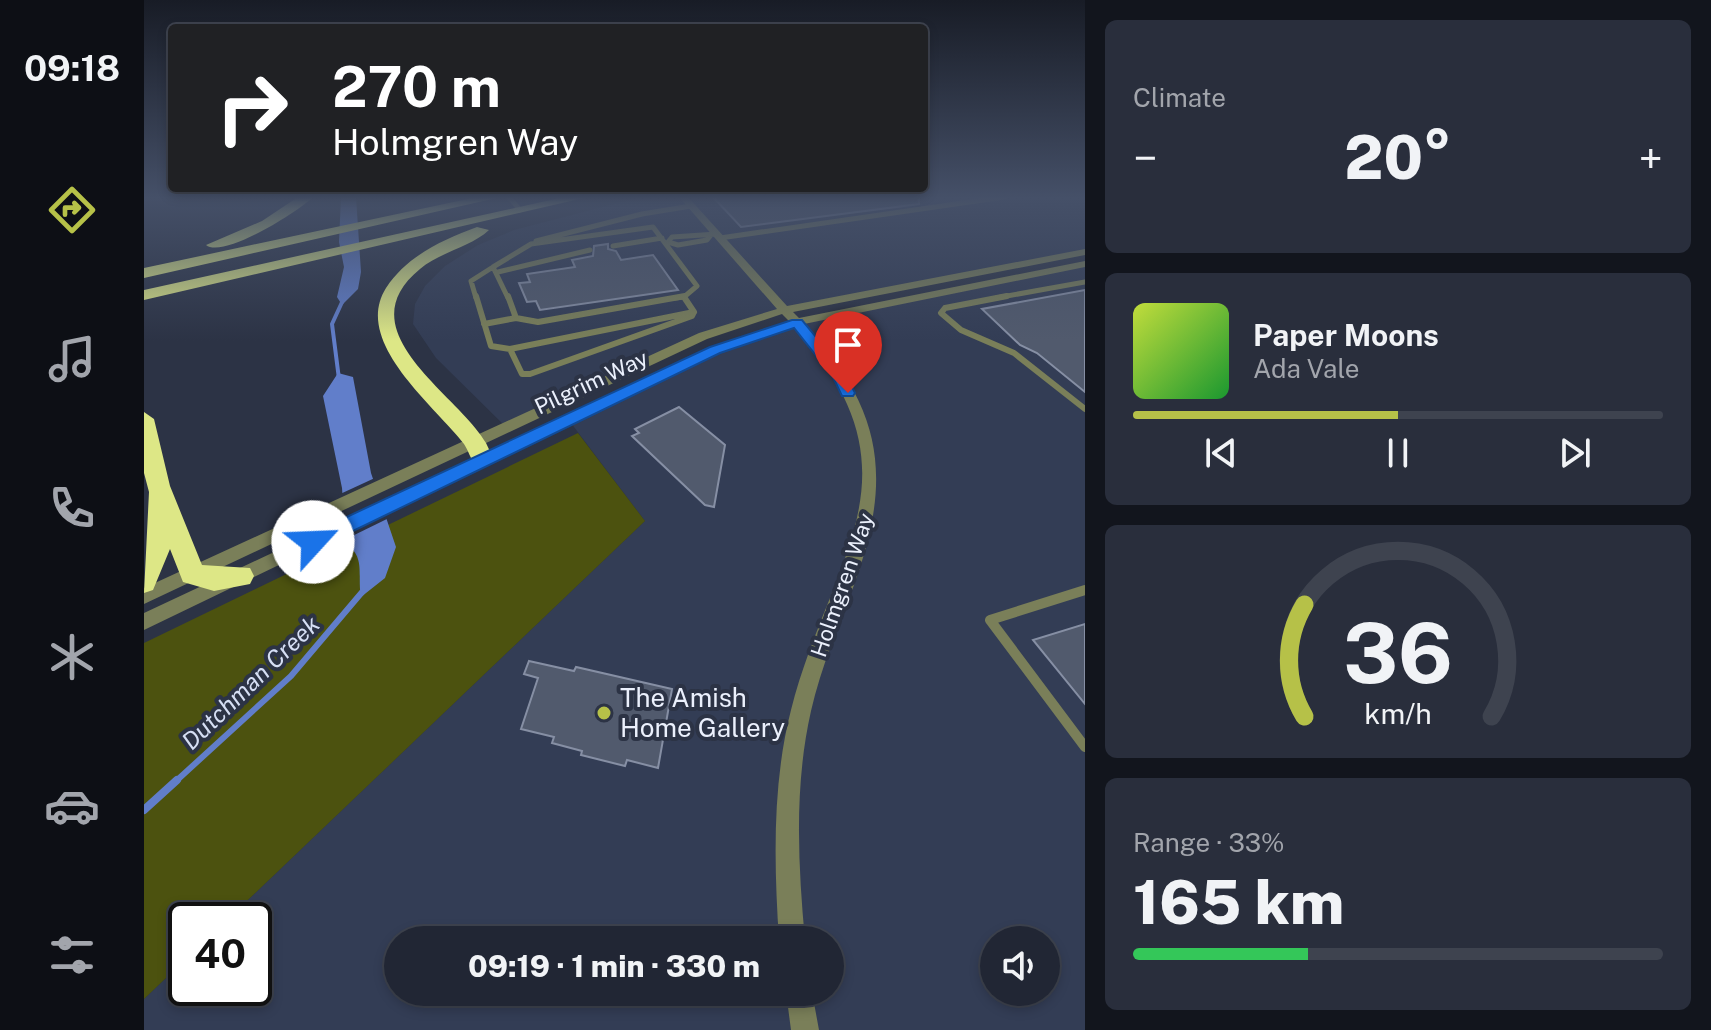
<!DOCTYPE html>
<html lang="en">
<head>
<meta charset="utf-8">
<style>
  body { margin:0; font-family:"Public Sans",sans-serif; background:#292e3c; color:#f1f3f6; height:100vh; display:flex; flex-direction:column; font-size:30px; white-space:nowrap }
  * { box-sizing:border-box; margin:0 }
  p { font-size:26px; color:#a2a5ac }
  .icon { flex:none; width:44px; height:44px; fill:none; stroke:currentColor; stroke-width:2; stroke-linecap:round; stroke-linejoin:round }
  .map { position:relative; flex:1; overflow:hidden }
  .drawer { display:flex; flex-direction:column; gap:20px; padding:20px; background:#12151d; width:626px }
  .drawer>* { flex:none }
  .hud { position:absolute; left:24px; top:24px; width:760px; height:168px; border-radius:8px; box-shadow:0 4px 12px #0003,0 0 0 2px #3e434f; background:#202124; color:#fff; overflow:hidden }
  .fabs { position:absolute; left:836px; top:926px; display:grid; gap:16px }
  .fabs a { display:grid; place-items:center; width:80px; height:80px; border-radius:50%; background:#212634; box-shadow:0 4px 12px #0003,0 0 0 2px #3e434f; font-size:40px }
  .speed { position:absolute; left:24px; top:902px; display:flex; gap:16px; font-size:40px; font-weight:700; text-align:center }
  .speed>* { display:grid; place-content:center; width:104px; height:104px; border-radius:50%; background:#212634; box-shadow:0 4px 12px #0003,0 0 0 2px #3e434f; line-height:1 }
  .speed .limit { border:4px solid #111; border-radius:12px; background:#fff; color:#111 }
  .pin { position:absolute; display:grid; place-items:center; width:68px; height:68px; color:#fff; margin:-82px -34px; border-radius:50% 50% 50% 0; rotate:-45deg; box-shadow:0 0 8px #0007 }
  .pin .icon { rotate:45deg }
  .me { position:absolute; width:88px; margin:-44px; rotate:65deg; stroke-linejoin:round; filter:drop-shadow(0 0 6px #0008) }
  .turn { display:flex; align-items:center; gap:28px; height:168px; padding:0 32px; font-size:36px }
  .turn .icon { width:104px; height:104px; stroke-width:2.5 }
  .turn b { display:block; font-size:56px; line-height:68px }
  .big { font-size:60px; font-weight:800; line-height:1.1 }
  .drawer .widget { flex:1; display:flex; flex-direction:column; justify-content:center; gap:12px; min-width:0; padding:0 28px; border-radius:12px; background:#292e3c }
  .drawer .dial { align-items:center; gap:0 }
  .dial svg { height:208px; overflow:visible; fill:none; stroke:#3e434f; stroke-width:7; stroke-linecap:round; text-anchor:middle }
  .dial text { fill:#f1f3f6; stroke:none }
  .song { display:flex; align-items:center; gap:24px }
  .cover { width:96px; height:96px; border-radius:12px; background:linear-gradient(135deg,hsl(70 70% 55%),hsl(130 70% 35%)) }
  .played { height:8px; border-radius:4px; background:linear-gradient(90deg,#b6c148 50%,#3e434f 50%) }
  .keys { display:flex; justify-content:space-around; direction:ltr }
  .heat { display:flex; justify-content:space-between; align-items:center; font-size:44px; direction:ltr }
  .charge { height:12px; border-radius:6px; background:linear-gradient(90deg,#34c759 33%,#3e434f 0) }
  .trip { position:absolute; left:240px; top:926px; width:460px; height:80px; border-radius:40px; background:#212634; box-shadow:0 4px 12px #0003,0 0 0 2px #3e434f; font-weight:800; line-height:80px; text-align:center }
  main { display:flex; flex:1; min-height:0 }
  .tabs { display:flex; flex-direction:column; width:144px; justify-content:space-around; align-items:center; background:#0d0f15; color:#a2a5ac }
  .tabs .icon { width:56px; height:56px }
  .tabs .selected { color:#b6c148 }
  .tabs b { font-size:36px; color:#f1f3f6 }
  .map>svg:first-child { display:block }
</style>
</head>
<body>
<main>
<nav class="tabs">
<b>09:18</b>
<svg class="icon selected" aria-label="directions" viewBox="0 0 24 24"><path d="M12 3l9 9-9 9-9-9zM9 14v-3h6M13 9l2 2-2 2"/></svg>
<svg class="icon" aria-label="music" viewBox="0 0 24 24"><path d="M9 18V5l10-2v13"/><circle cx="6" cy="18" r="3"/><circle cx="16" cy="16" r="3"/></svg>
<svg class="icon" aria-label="phone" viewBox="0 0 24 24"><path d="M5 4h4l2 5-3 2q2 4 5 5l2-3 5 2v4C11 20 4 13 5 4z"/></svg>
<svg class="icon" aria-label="climate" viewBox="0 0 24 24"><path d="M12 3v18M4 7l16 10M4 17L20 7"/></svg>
<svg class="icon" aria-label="car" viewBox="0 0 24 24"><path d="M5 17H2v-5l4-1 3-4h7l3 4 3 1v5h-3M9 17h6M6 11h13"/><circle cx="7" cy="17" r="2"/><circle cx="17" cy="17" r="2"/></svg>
<svg class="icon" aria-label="filters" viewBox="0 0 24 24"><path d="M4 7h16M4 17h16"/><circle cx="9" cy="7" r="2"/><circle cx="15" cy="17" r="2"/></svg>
</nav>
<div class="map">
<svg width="941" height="1030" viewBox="0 0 941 1030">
  <rect width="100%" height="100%" fill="#2c3345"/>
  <path fill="#333d55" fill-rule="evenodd" d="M497,197h444v55l-301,58 -81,26 -196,92 -71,-70 -23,-34 2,-20 10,-18 20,-20 33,-21 36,-15z
    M941,264v766h-941v-31l42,-40v29h68v-68h-27l418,-399 -77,-102 147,-69 82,-28zM254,940h432v52h-432zM850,940h52v52h-52z"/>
  <path fill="#4c520f" d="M434,433l67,88 -418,399h-41v39l-42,40v-356z"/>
  <path fill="#617eca" d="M197,197h15l5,75 -3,17 -16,16 -5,-8 7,-30 -5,-25z
    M194,373l15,4 18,96 25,74 -11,31 -24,19c-4,-22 5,-40 -15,-53l-4,-56 -19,-92z"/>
  <path fill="#2c3345" d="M233,477l14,40 -49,24 -4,-46z"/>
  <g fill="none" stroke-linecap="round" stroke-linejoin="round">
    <path stroke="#617eca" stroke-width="4" d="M195,379l-7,-55 11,-24"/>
    <path stroke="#617eca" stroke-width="6" d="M31,782l116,-106 72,-85"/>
    <path stroke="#617eca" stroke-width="8" d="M0,810l33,-30"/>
  </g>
  <path fill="#515a6d" stroke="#868fa4" stroke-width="2" d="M569,197h206v7l-178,23z
    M464,244v5l8,2 5,9 32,-5 25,35 -138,20 -4,-9 -9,1 -8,-19 11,-1 -3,-8 48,-7 -3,-7 21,-4 1,-10z
    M941,290v102l-48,-39 -17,-8 -38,-36z
    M535,407l46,38 -11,62 -9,-2 -73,-69 7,-3 -4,-4z
    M941,624v80l-52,-64z
    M385,661l45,10 2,-4 96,22 -14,79 -31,-8 -2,6 -44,-11 1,-4 -30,-8 2,-6 -33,-8 17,-51 -14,-4z"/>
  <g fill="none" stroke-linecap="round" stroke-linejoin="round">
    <path stroke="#7a7f59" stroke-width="5" d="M365,197l11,13
      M576,238l284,-41
      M392,241l106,-27 49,-8
      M524,242l4,-5 45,-3
      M524,242l10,3 29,-5 4,-5
      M469,246l49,-8
      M354,272l92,-22
      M332,298l-5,-17 22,-14
      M364,298l-15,-31 38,-23 122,-17 44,59 -13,11 -9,1
      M852,298l89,-16"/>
    <path stroke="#7a7f59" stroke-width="6" d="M332,296l15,50 19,3
      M364,296l8,22 22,4 147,-26
      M863,296l-62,12 -4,5 20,17 53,23 71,56
      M540,297l10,15
      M550,312l-2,4 -162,58h-8l-12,-25z
      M340,324l32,-6"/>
    <path stroke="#7a7f59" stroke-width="10" d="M941,590l-95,30 95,127"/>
    <path fill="#7a7f59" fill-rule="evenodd" d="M535,197h9l99,109 298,-57v6l-292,57 6,6 286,-57v6l-281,57c79,85 89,153 50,261 -15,41 -33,82 -43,126 -17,75 -13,153 -6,229h-26c-5,-76 -7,-156 12,-230 39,-153 137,-237 3,-383l-75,26 -575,277v-17l567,-266 78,-26 -7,-7 -75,25 -563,265v-16l555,-255 78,-24z
      M642,992h26l7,38h-28z"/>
    <path fill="#dde786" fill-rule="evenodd" d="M154,197h15c-15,15 -90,62 -107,48l56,-24z
      M333,197h24l-357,81v-10z
      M420,197h24l-444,103v-10z
      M333,227l12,3c-18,17 -49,22 -69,39 -76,62 37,124 66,174l8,17 -11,8 -8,-2c-4,-7 -7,-16 -11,-22 -30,-39 -112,-102 -78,-156 21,-32 56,-48 91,-61z
      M0,412l10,7 16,67 32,79 48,3 4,8 -4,8 -36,7 -31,-9 -13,-33 -17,41 -9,3 5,-101 -5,-19z"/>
  </g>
  <linearGradient id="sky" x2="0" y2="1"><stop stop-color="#181c26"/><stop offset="0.58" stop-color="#455068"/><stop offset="1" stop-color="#455068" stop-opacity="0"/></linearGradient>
  <rect width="941" height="341" fill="url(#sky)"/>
  <path fill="#1a73e8" stroke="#114b97" stroke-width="2" d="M648,320h10l43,52 10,21 -2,3h-11l-9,-19 -39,-49 -74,25 -400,194 -7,3 -9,-8 2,-6 404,-189z"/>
  <circle fill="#b6c148" stroke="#2c3345" stroke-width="3" cx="460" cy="713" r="8"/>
  <g text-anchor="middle" stroke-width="8" stroke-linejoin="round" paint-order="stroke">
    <g font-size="22" fill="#ebf0fc" stroke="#2c3345">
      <text transform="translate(447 382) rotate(-25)" y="8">Pilgrim Way</text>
      <text transform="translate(698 585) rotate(-71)" y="8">Holmgren Way</text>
    </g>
    <g font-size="24" font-style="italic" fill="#d6dff4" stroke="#2c3345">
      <text transform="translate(107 683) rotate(-44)" y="8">Dutchman Creek</text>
    </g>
    <g font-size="26" fill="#ebf0fc" stroke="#2c3345" text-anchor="start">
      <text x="476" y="707">The Amish<tspan x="476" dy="30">Home Gallery</tspan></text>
    </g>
  </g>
</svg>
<div class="fabs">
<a><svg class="icon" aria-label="sound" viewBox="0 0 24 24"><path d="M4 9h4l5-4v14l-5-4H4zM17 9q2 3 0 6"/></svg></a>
</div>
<div class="speed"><div class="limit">40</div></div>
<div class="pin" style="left:704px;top:393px;background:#d93025"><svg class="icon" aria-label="arrive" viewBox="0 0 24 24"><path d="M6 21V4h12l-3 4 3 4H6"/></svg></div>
<svg class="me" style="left:169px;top:542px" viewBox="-20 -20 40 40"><circle r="19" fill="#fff"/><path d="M0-13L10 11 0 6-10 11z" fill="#1a73e8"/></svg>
<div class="trip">09:19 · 1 min · 330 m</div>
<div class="hud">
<div class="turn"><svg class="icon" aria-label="right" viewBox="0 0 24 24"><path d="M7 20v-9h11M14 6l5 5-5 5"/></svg><div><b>270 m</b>Holmgren Way</div></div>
</div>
</div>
<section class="drawer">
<div class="widget"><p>Climate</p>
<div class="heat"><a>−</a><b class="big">20°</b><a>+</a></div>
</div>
<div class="widget">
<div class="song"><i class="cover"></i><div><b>Paper Moons</b><p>Ada Vale</p></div></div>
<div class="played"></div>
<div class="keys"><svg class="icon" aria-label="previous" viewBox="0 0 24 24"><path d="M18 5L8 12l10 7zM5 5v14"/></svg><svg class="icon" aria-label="pause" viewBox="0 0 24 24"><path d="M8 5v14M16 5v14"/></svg><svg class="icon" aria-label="next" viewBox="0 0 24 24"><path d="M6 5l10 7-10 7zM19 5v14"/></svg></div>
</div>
<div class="widget dial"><svg viewBox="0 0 100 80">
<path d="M14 69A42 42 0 1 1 86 69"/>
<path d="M14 69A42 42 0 0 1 14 26" stroke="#b6c148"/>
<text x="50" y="56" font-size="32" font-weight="700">36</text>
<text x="50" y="72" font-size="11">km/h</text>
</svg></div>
<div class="widget"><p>Range · 33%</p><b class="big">165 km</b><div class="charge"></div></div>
</section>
</main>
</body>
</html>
